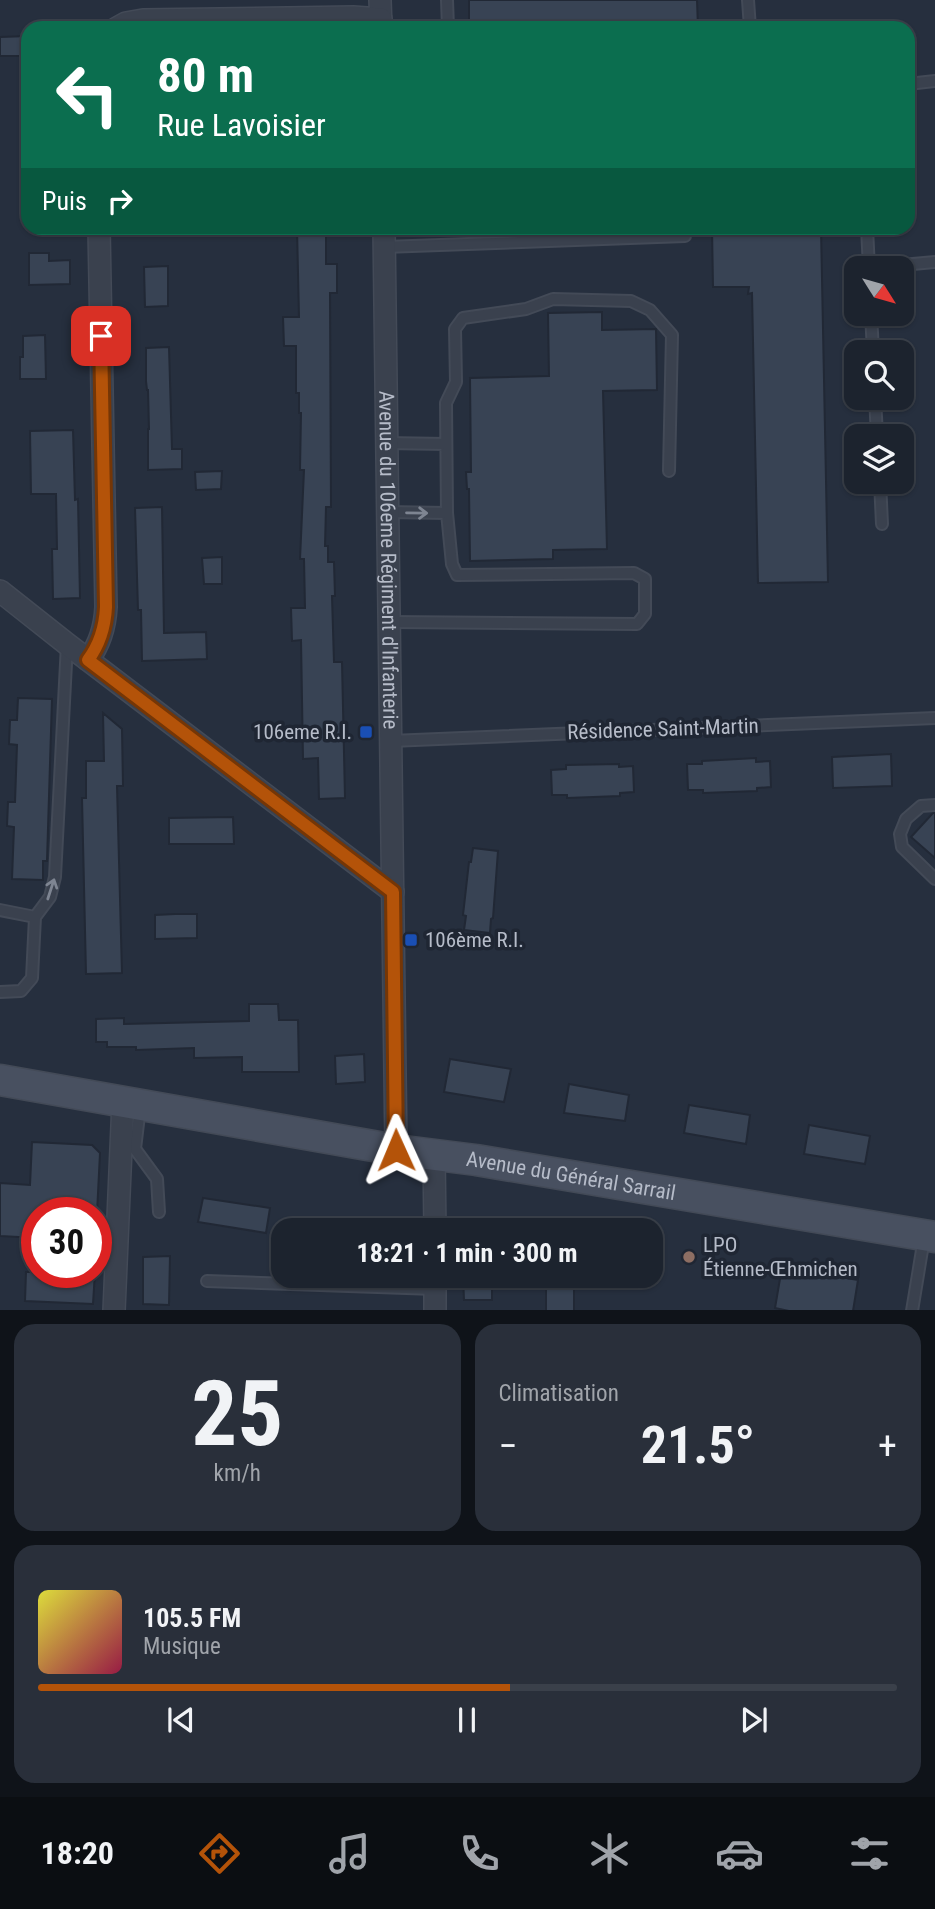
<!DOCTYPE html>
<html lang="fr">
<head>
<meta charset="utf-8">
<style>
  body { margin:0; font-family:"Roboto Condensed",sans-serif; background:#292f3a; color:#f1f3f6; height:100vh; display:flex; flex-direction:column; font-size:26px; white-space:nowrap }
  * { box-sizing:border-box; margin:0 }
  p { font-size:23px; color:#a0a4aa }
  .icon { flex:none; width:38px; height:38px; fill:none; stroke:currentColor; stroke-width:2; stroke-linecap:round; stroke-linejoin:round }
  .map { position:relative; height:1310px; overflow:hidden }
  .side { display:flex; flex-direction:column; gap:14px; padding:14px; background:#0f1319; flex:1 }
  .side>* { flex:none }
  .top-card { position:absolute; left:21px; top:21px; width:894px; height:214px; border-radius:21px; box-shadow:0 2px 5px #0004,0 0 0 2px #3a404a; background:#0b6e4f; color:#fff; overflow:hidden }
  .needle { width:46px; rotate:127deg }
  .buttons { position:absolute; left:844px; top:256px; display:grid; gap:14px }
  .buttons a { display:grid; place-items:center; width:70px; height:70px; border-radius:14px; background:#1c232e; box-shadow:0 2px 5px #0004,0 0 0 2px #3a404a; font-size:35px }
  .speed { position:absolute; left:21px; top:1197px; display:flex; gap:14px; font-size:35px; font-weight:700; text-align:center }
  .speed>* { display:grid; place-content:center; width:91px; height:91px; border-radius:50%; background:#1c232e; box-shadow:0 2px 5px #0004,0 0 0 2px #3a404a; line-height:1 }
  .speed .limit { border:10px solid #d22; background:#fff; color:#111 }
  .pin { position:absolute; display:grid; place-items:center; width:60px; height:60px; color:#fff; margin:-30px; border-radius:14px; box-shadow:0 4px 10px #0006 }
  .me { position:absolute; width:77px; margin:-38px; rotate:359deg; stroke-linejoin:round; filter:drop-shadow(0 0 5px #0008) }
  .turn { display:flex; align-items:center; gap:24px; height:147px; padding:0 21px; font-size:32px }
  .turn .icon { width:91px; height:91px; stroke-width:2.5 }
  .turn b { display:block; font-size:49px; line-height:60px }
  .then { display:flex; align-items:center; height:66px; padding:0 21px; background:#0003; gap:14px; font-size:26px }
  .big { font-size:52px; font-weight:700; line-height:1.1 }
  .side .widget { flex:1; display:flex; flex-direction:column; justify-content:center; gap:10px; min-width:0; padding:0 24px; border-radius:21px; background:#292f3a }
  .side .dial { align-items:center; gap:0 }
  .dial b { font-size:91px; line-height:1 }
  .song { display:flex; align-items:center; gap:21px }
  .cover { width:84px; height:84px; border-radius:10px; background:linear-gradient(135deg,hsl(60 70% 55%),hsl(340 70% 35%)) }
  .played { height:7px; border-radius:4px; background:linear-gradient(90deg,#b45309 55%,#3a404a 55%) }
  .keys { display:flex; justify-content:space-around; direction:ltr }
  .heat { display:flex; justify-content:space-between; align-items:center; font-size:38px; direction:ltr }
  .side .tiles { flex:1; display:grid; gap:14px; grid-template-columns:1fr 1fr }
  .widget:last-child { grid-column:span 2 }
  .trip { position:absolute; left:271px; top:1218px; width:392px; height:70px; border-radius:21px; background:#1c232e; box-shadow:0 2px 5px #0004,0 0 0 2px #3a404a; font-weight:700; line-height:70px; text-align:center }
  .tabs { display:flex; height:112px; justify-content:space-around; align-items:center; background:#0b0e12; color:#a0a4aa }
  .tabs .icon { width:49px; height:49px }
  .tabs .current { color:#b45309 }
  .tabs b { font-size:32px; color:#f1f3f6 }
  .map>svg:first-child { display:block }
</style>
</head>
<body>
<div class="map">
<svg width="935" height="1311" viewBox="0 0 935 1311">
  <rect width="100%" height="100%" fill="#262f3e"/>
  <path fill="#384354" stroke="#212835" stroke-width="2" d="M469,0h228l1,28h-229z
    M28,36v20h-28v-19z
    M297,228h29v36h11v29h-7l1,214h-5l-1,39h3v16h6l1,34h-3l2,66h8l3,136 -26,1 -1,-41 -15,1 -2,-119 -9,1 -1,-33h14l-1,-49h-4l4,-89h-4l1,-57h-2v-20h-3v-47h-12l-1,-29h16z
    M712,228h109l7,354 -70,1 -6,-290 -4,1 1,-7h-36z
    M29,253h20v8l21,-1v24l-41,1z
    M168,266v40l-23,1 -1,-40z
    M602,312v18l54,-1 1,61 -54,1 4,158 -54,1v9l-83,2 -1,-72h-2l-1,-17h5l-1,-94 79,-2 -1,-63z
    M45,335l1,44h-26v-22h3v-21z
    M169,347l3,102h10v20l-34,1v-41h1l-1,-39h-1l-1,-9v-33z
    M73,430l2,70 3,-1 2,99 -27,1 -1,-50h5l-1,-55h-25l-1,-63z
    M222,471l-1,18 -25,1 -1,-18z
    M162,507l2,126 42,-1 1,27 -65,2 -1,-51h-3l-3,-102z
    M222,557v27h-18l-2,-26z
    M18,698l34,1 -5,162h-4v19l-31,-1 2,-52 -7,-1 1,-24h7l2,-57 -8,-1 1,-24h7z
    M103,713l19,16 1,57h-6l5,187 -36,1 -4,-176h4v-37h18z
    M891,754l1,32 -59,2 -1,-31z
    M756,758v4l14,-1 1,26 -14,1v3l-54,2v-3h-15l-1,-26h15v-3z
    M619,764v3l14,-1 1,26 -14,1v3l-53,2v-3h-15l-1,-25 15,-1v-4z
    M933,813h2v45l-24,-21z
    M233,817l1,27h-65v-26z
    M473,848l25,3 -5,67 -2,1 -1,14 -26,-3 2,-14 -3,-1 6,-53h2z
    M175,914h22v24l-42,1v-24z
    M249,1004h29l1,16h19l1,52h-57v-15l-48,1v-10l-58,2v-3h-29v-5h-11v-23l28,-1v6l125,-3z
    M364,1054l1,28 -29,2 -1,-28z
    M450,1059l61,10 -7,33 -60,-10z
    M569,1084l60,11 -4,26 -61,-8z
    M689,1105l61,10 -4,29 -62,-11z
    M809,1125l61,11 -5,28 -61,-10z
    M32,1142l60,3 8,8 -3,60h-60v25l-37,-2v-53l30,2z
    M203,1198l67,10 -4,25 -68,-11z
    M170,1256l-1,49 -26,-1v-47z
    M782,1267l76,13 -5,31h-64l-14,-3z
    M26,1272h69l-2,32 -68,-3z
    M463,1276h29v24h-28z
    M546,1276h28v35h-28z"/>
  <g fill="none" stroke-linecap="round" stroke-linejoin="round">
    <defs>
      <path id="lane" d="M447,0l1,28
        M748,0l2,28
        M908,84l27,-3
        M867,228l2,40
        M384,247l301,-11
        M869,268l66,-6
        M871,313l2,39
        M875,397l2,39
        M386,443l60,1
        M880,481l2,43
        M387,512l60,1
        M389,622l248,2 8,-10v-35l-11,-6 -177,2 -5,-11 -5,-51 -1,-110 10,-21 -1,-53 8,-11 63,-9 27,-10 78,2 19,9 22,25 -3,136
        M391,741l544,-23
        M935,805l-14,1 -15,13 -6,15 2,13 33,32
        M0,910l35,7 15,-20 5,-20 12,-233
        M0,992l21,-1 11,-13 3,-61
        M140,1107l-5,42 22,30 2,33
        M207,1281l228,8
        M912,1311l12,-73"/>
      <g id="street">
        <path d="M380,0l1,28"/>
        <path d="M117,28l9,-5 17,-3 210,-3 28,2"/>
        <path id="s1" d="M384,228l12,922"/>
        <path d="M0,591l67,53 326,248"/>
        <path d="M88,660c12,-16 17,-33 18,-53l-7,-379"/>
        <path d="M434,1155l1,75"/>
        <path d="M435,1276v35"/>
        <path d="M114,1311l9,-209"/>
      </g>
      <g id="secondary">
        <path id="s2" d="M0,1080l396,70 80,10 459,77"/>
      </g>
    </defs>
    <use href="#lane" stroke="#434a57" stroke-width="14"/>
    <use href="#street" stroke="#434a57" stroke-width="24"/>
    <use href="#secondary" stroke="#434a57" stroke-width="33"/>
    <use href="#lane" stroke="#3a414e" stroke-width="10"/>
    <use href="#street" stroke="#3a414e" stroke-width="21"/>
    <use href="#secondary" stroke="#485060" stroke-width="30"/>
  </g>
  <defs><path id="oneway-shaft" d="M-6 0H5M1.5-3L5.5 0L1.5 3" fill="none" stroke-width="1.6" stroke-linecap="round" stroke-linejoin="round" transform="scale(1.75)"/></defs>
  <g stroke="#7e8592">
    <use href="#oneway-shaft" transform="translate(417 513) rotate(1)"/>
    <use href="#oneway-shaft" transform="translate(51 889) rotate(-72)"/>
  </g>
  <g fill="none" stroke-linecap="round" stroke-linejoin="round">
    <defs>
      <path id="route" d="M101,336l5,271c-1,20 -6,37 -18,53l305,232 3,258"/>
    </defs>
    <use href="#route" stroke="#753606" stroke-width="18"/>
    <use href="#route" stroke="#b45309" stroke-width="12"/>
  </g>
  <g fill="#1a4fb4" stroke="#1f2633" stroke-width="2.5">
    <rect x="359" y="725" width="14" height="14" rx="3.5"/>
    <rect x="404" y="933" width="14" height="14" rx="3.5"/>
  </g>
  <circle fill="#8d6e63" stroke="#1f2633" stroke-width="2.5" cx="689" cy="1257" r="7"/>
  <g text-anchor="middle" stroke-width="7" stroke-linejoin="round" paint-order="stroke">
    <g font-size="21" fill="#b6bcc9" stroke="#1f2633">
      <text dy="7" stroke="none"><textPath href="#s1" startOffset="332">Avenue du 106eme Régiment d'Infanterie</textPath></text>
      <text transform="translate(663 729) rotate(-2)" y="7">Résidence Saint-Martin</text>
      <text dy="7" stroke="none"><textPath href="#s2" startOffset="579">Avenue du Général Sarrail</textPath></text>
    </g>
    <g font-size="21" fill="#b6bcc9" stroke="#1f2633" text-anchor="start">
      <text x="352" y="739" text-anchor="end">106eme R.I.</text>
      <text x="425" y="947">106ème R.I.</text>
      <text x="703" y="1252">LPO<tspan x="703" dy="24">Étienne-Œhmichen</tspan></text>
    </g>
  </g>
</svg>
<div class="buttons">
<a><svg class="needle" viewBox="-14 -14 28 28"><path d="M0-13l5 13h-10z" fill="#e53935"/><path d="M0 13l5-13h-10z" fill="#a0a4aa"/></svg></a>
<a><svg class="icon" aria-label="search" viewBox="0 0 24 24"><circle cx="10" cy="10" r="6"/><path d="M15 15l6 6"/></svg></a>
<a><svg class="icon" aria-label="layers" viewBox="0 0 24 24"><path d="M12 4l9 5-9 5-9-5zM3 14l9 5 9-5"/></svg></a>
</div>
<div class="speed"><div class="limit">30</div></div>
<div class="pin" style="left:101px;top:336px;background:#d93025"><svg class="icon" aria-label="arrive" viewBox="0 0 24 24"><path d="M6 21V4h12l-3 4 3 4H6"/></svg></div>
<svg class="me" style="left:396px;top:1150px" viewBox="-20 -20 40 40"><path d="M0-17L14 15 0 8-14 15z" fill="#b45309" stroke="#fff" stroke-width="4"/></svg>
<div class="trip">18:21 · 1 min · 300 m</div>
<div class="top-card">
<div class="turn"><svg class="icon" aria-label="left" viewBox="0 0 24 24"><path d="M17 20v-9H6M10 6l-5 5 5 5"/></svg><div><b>80 m</b>Rue Lavoisier</div></div>
<div class="then">Puis<svg class="icon" aria-label="right" viewBox="0 0 24 24"><path d="M7 20v-9h11M14 6l5 5-5 5"/></svg></div>
</div>
</div>
<section class="side">
<div class="tiles">
<div class="widget dial"><b>25</b><p>km/h</p></div>
<div class="widget"><p>Climatisation</p>
<div class="heat"><a>−</a><b class="big">21.5°</b><a>+</a></div>
</div>
<div class="widget">
<div class="song"><i class="cover"></i><div><b>105.5 FM</b><p>Musique</p></div></div>
<div class="played"></div>
<div class="keys"><svg class="icon" aria-label="previous" viewBox="0 0 24 24"><path d="M18 5L8 12l10 7zM5 5v14"/></svg><svg class="icon" aria-label="pause" viewBox="0 0 24 24"><path d="M8 5v14M16 5v14"/></svg><svg class="icon" aria-label="next" viewBox="0 0 24 24"><path d="M6 5l10 7-10 7zM19 5v14"/></svg></div>
</div>
</div>
</section>
<nav class="tabs">
<b>18:20</b>
<svg class="icon current" aria-label="directions" viewBox="0 0 24 24"><path d="M12 3l9 9-9 9-9-9zM9 14v-3h6M13 9l2 2-2 2"/></svg>
<svg class="icon" aria-label="music" viewBox="0 0 24 24"><path d="M9 18V5l10-2v13"/><circle cx="6" cy="18" r="3"/><circle cx="16" cy="16" r="3"/></svg>
<svg class="icon" aria-label="phone" viewBox="0 0 24 24"><path d="M5 4h4l2 5-3 2q2 4 5 5l2-3 5 2v4C11 20 4 13 5 4z"/></svg>
<svg class="icon" aria-label="climate" viewBox="0 0 24 24"><path d="M12 3v18M4 7l16 10M4 17L20 7"/></svg>
<svg class="icon" aria-label="car" viewBox="0 0 24 24"><path d="M5 17H2v-5l4-1 3-4h7l3 4 3 1v5h-3M9 17h6M6 11h13"/><circle cx="7" cy="17" r="2"/><circle cx="17" cy="17" r="2"/></svg>
<svg class="icon" aria-label="filters" viewBox="0 0 24 24"><path d="M4 7h16M4 17h16"/><circle cx="9" cy="7" r="2"/><circle cx="15" cy="17" r="2"/></svg>
</nav>
</body>
</html>
